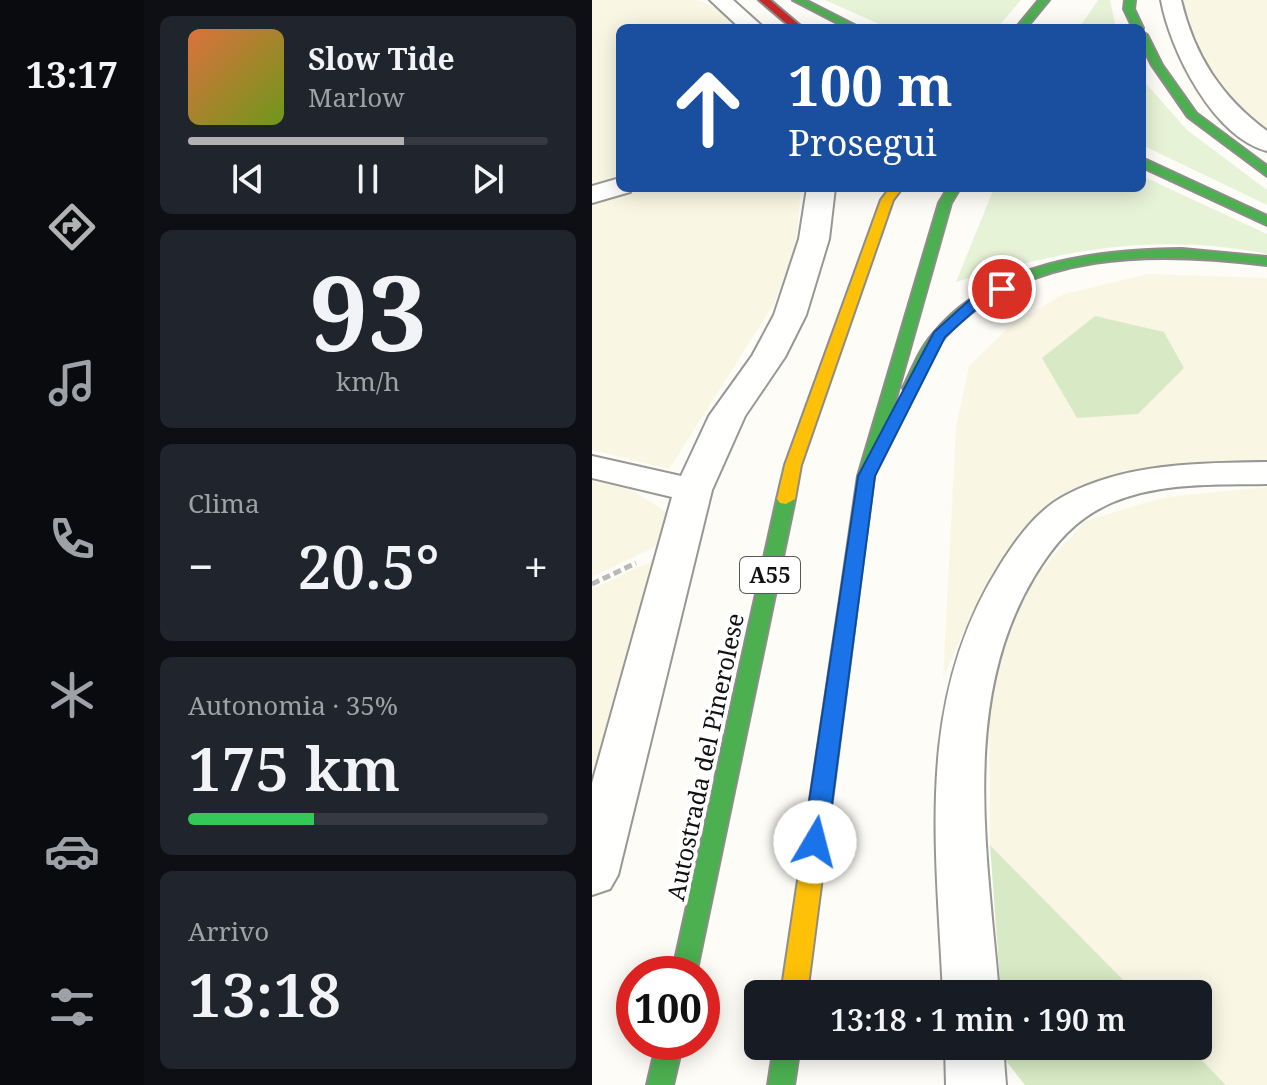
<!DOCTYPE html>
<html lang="it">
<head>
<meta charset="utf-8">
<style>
  body { margin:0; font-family:"Noto Serif",serif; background:#20242c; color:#f1f3f6; height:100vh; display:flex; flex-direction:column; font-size:30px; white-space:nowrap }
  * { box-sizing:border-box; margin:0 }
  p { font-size:26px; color:#9ea1a6 }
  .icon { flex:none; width:44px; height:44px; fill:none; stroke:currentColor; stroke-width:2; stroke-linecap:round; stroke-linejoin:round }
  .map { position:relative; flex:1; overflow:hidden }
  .details { display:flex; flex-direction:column; gap:16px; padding:16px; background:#0d0f14; width:448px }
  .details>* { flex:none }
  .banner { position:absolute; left:24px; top:24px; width:530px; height:168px; border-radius:12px; box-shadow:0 4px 20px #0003; background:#1a4fa0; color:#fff; overflow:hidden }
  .speed { position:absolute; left:24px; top:956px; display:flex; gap:16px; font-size:40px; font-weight:700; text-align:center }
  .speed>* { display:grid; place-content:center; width:104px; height:104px; border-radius:50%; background:#171b24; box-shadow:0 4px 20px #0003; line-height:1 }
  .speed .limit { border:12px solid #d22; background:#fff; color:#111 }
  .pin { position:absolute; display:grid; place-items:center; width:68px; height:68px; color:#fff; margin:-34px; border:4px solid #fff; border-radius:50%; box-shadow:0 2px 8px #0007 }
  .me { position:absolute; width:88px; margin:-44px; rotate:8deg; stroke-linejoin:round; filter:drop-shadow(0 0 6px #0008) }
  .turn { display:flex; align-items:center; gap:28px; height:168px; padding:0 40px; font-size:36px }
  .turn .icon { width:104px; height:104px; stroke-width:2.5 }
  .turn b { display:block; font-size:56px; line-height:68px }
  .big { font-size:60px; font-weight:600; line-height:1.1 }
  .details .widget { flex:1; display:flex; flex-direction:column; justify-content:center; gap:12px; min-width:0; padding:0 28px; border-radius:12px; background:#20242c }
  .details .dial { align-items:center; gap:0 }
  .dial b { font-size:104px; line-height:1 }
  .song { display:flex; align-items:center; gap:24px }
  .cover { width:96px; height:96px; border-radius:12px; background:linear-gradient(135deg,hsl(20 70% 55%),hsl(80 70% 35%)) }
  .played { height:8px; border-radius:4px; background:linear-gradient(90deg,#b2b2b3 60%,#363941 60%) }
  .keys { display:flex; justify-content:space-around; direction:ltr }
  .heat { display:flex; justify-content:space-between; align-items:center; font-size:44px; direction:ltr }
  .charge { height:12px; border-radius:6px; background:linear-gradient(90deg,#34c759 35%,#363941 0) }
  .trip { position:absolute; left:152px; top:980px; width:468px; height:80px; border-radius:12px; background:#171b24; box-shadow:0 4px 20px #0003; font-weight:600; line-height:80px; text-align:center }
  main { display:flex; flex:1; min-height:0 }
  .tabs { display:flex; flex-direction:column; width:144px; justify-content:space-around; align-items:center; background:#090b0e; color:#9ea1a6 }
  .tabs .icon { width:56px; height:56px }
  .tabs .active { color:#b2b2b3 }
  .tabs b { font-size:36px; color:#f1f3f6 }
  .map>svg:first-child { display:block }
</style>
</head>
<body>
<main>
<nav class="tabs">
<b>13:17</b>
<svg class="icon active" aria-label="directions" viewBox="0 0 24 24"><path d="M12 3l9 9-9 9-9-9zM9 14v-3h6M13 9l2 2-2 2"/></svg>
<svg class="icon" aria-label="music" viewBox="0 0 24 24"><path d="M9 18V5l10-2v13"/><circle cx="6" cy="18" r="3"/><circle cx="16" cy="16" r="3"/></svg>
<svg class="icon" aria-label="phone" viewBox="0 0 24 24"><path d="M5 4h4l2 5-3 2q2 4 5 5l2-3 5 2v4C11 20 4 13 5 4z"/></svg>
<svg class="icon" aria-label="climate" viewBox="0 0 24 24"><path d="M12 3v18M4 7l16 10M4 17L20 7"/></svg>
<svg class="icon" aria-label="car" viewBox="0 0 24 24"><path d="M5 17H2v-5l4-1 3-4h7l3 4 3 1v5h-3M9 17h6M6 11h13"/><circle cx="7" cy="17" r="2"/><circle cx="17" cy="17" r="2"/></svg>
<svg class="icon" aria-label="filters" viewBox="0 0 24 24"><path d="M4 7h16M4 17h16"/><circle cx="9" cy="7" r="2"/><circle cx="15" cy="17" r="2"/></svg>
</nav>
<section class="details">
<div class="widget">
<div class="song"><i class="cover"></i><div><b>Slow Tide</b><p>Marlow</p></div></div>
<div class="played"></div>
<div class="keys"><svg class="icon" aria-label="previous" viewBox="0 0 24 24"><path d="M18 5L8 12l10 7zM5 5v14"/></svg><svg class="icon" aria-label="pause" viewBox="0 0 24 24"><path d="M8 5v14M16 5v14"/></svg><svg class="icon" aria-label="next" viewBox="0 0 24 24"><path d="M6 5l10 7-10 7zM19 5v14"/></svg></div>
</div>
<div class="widget dial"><b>93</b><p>km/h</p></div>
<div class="widget"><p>Clima</p>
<div class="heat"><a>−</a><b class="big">20.5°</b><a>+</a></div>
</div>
<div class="widget"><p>Autonomia · 35%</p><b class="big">175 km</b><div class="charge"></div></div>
<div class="widget"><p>Arrivo</p><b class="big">13:18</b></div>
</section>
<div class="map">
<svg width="675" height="1085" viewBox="0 0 675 1085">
  <rect width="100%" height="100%" fill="#fdfcf7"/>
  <path fill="#f9f7e4" d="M0,0h106l28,12 19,16h-125v152l-28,10z
    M589,0h86v131l-47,-37 -16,-29z
    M39,188h170l-5,58 -22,58 -105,165 -77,-19v-250z
    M556,274l119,4v188l-206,34 -49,46 -38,63 -31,69 13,-251 13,-61 43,-42 52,-30z
    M0,474l24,6 52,33 -9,32 -67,32z
    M675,487v598h-41l-38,-39h10v-52h-61l-147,-149 -1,-152 35,-104 61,-68 80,-24z
    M64,559l-64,231v-201z"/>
  <path fill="#e7f3d7" d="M233,0h196l-24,28h-109z
    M506,0h12l6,28h-37z
    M550,79l45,51 80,60v15l-125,-60z
    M550,176l125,58v20c-113,-22 -203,-4 -311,28l38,-94h148z"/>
  <path fill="#d8eac5" d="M503,316l69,16 20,36 -46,46 -61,4 -35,-60z
    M398,845l147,149h-136z
    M413,1046h183l38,39h-201l-19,-24z"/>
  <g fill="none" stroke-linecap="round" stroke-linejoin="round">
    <defs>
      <path id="street" d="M118,0h23l31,28h-24z
        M569,0h20c13,55 40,97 86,131v20c-54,-14 -97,-101 -106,-151z
        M28,178v10h12l-2,4 -38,11v-17z
        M215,188h28l-6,51 -23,76 -21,42 -40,59 -33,74 -94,385 -8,14 -18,6v-112l80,-286 -80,-19v-22l89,20 28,-60 43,-60 22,-41 25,-76z
        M675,462v22c-51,1 -108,-2 -156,19 -36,16 -57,41 -77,74 -75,125 -46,280 -35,417h-56c-7,-152 -28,-294 57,-429 17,-27 37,-55 66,-70 61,-32 133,-32 201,-33z
        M353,1046h58l3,39h-60z"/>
      <path id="fast" d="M201,0h12l55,28h-13z
        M447,0h10l-23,28h-10z
        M533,0h10l-1,9 9,19 -1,1 -9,-1 -9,-19z
        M550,32l5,3 15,30 34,48 71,53v10l-79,-59 -36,-52 -10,-20z
        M550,158l125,58v9l-125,-58z
        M356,188h12l-9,15 -77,273 -16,123 -9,6 -9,-6 18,-123 81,-273z
        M590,249l85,8v8c-110,-14 -241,-16 -322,72 -14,15 -18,37 -29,54h-10l-3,-3c9,-18 16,-38 30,-54 59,-72 162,-84 249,-85z
        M194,494l9,5 -99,475h-24l105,-475z
        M65,1042h26l-10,43h-26z
        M182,1046h26l-6,39h-26z"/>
      <path id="slow" d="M298,188h12l-9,12 -92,265 -6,34 -9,5 -6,-1 -3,-4 8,-34 96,-265z
        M257,593l9,6 -51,395h-26l59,-395z"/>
      <path id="jam" d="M167,0h11l33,28h-11z"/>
    </defs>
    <use href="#street" stroke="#979795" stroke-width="4"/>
    <use href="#fast" stroke="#8e8d8b" stroke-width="4"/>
    <use href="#slow" stroke="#8e8d8b" stroke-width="4"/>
    <use href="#jam" stroke="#8e8d8b" stroke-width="4"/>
    <path stroke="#b9b9b8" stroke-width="5" stroke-dasharray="8 4" stroke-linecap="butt" d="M0,584l44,-21"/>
    <use href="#street" fill="#fffffe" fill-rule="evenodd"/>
    <use href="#fast" fill="#4caf50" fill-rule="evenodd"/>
    <use href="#slow" fill="#ffc107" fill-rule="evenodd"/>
    <use href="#jam" fill="#c62828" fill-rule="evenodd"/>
  </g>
  <path fill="#1a73e8" stroke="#114b97" stroke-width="2" d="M410,285l7,4 -2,3 -22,9 -40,36 -70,139 -48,366 -4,6h-16l-4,-6 55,-366 76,-144 41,-37z"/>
  <g text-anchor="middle" stroke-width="8" stroke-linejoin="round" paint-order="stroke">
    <rect fill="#fff" stroke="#585858" stroke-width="2" x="148" y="557" width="60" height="36" rx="6"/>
    <g font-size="22" font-weight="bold" fill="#111">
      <text x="178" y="583">A55</text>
    </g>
    <g font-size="24" fill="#111" stroke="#fff">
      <text transform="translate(114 757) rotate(-78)" y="8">Autostrada del Pinerolese</text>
    </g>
  </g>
</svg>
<div class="speed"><div class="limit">100</div></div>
<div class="pin" style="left:410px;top:289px;background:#d93025"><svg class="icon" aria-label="arrive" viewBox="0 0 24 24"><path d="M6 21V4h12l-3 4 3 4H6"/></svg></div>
<svg class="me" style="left:223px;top:842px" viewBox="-20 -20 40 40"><circle r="19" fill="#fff"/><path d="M0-13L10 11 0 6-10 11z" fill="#1a73e8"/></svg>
<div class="trip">13:18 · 1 min · 190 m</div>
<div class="banner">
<div class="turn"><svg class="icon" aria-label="ahead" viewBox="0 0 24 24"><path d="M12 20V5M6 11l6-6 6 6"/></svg><div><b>100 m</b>Prosegui</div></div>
</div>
</div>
</main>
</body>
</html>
